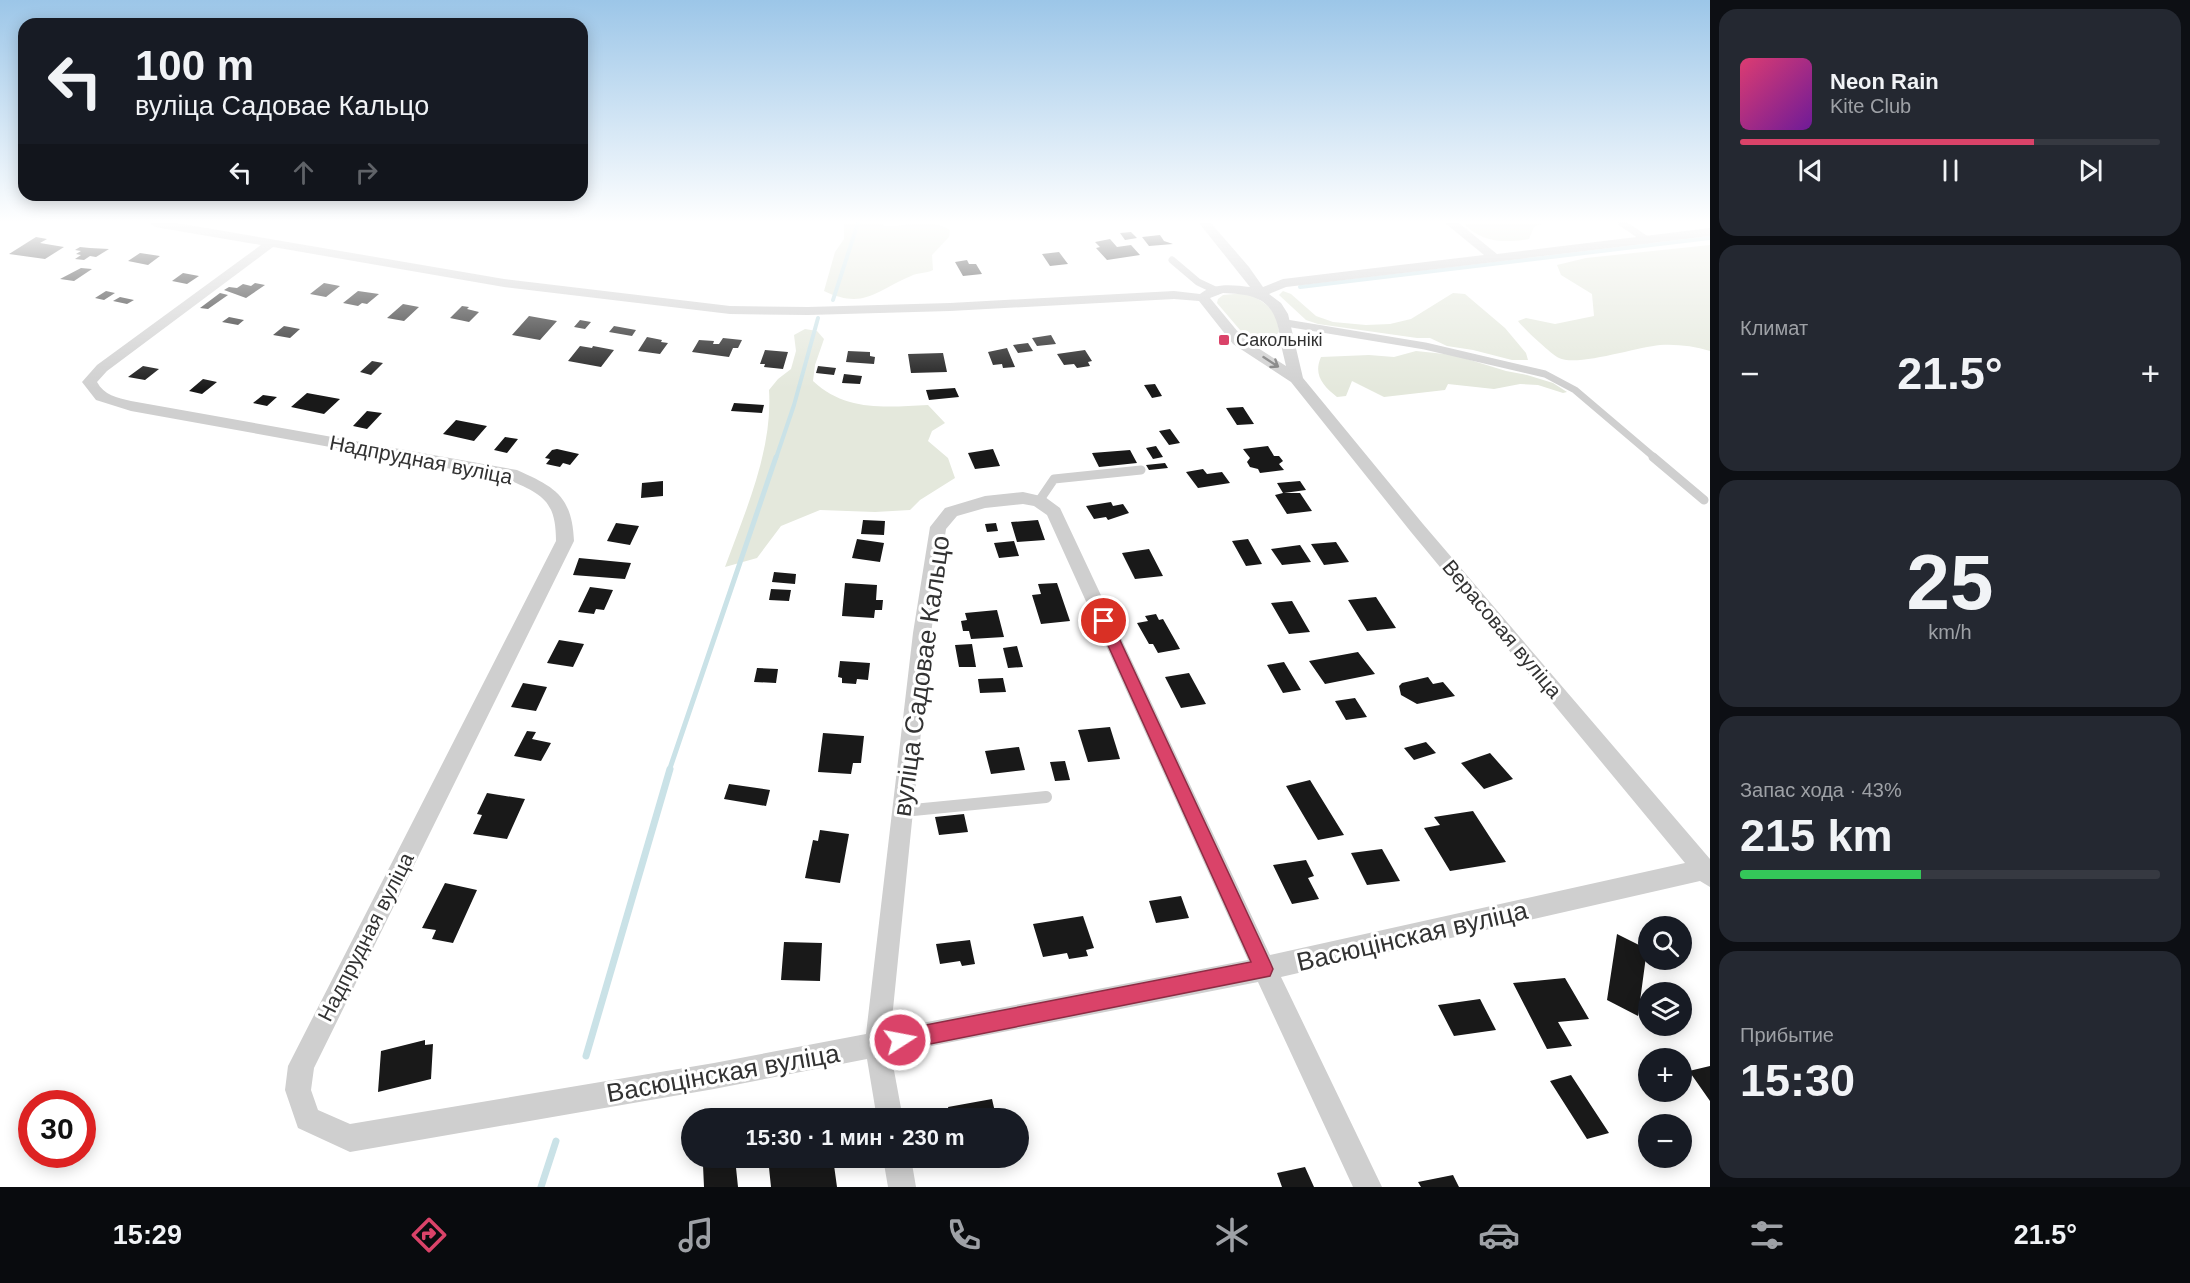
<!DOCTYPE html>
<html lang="ru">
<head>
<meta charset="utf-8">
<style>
  body { margin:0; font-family:Helvetica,sans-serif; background:#242831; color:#f1f3f6; height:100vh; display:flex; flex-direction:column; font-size:22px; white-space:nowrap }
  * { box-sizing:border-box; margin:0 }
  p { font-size:20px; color:#9ea1a6 }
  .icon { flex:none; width:33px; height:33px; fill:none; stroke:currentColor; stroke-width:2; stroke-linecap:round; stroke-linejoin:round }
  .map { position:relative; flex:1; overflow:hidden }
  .side { display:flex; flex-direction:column; gap:9px; padding:9px; background:#0d0f14; width:480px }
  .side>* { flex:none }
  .banner { position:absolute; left:18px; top:18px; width:570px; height:183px; border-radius:18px; box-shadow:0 3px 15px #0003; background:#171b24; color:#f1f3f6; overflow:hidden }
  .buttons { position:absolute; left:1638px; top:916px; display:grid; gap:12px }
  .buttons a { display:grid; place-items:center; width:54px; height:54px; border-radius:50%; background:#171b24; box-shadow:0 3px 15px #0003; font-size:30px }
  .speed { position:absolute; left:18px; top:1090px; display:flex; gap:12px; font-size:30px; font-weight:700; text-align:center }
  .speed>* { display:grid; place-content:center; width:78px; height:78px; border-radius:50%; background:#171b24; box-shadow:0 3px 15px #0003; line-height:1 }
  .speed .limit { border:9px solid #d22; background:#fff; color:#111 }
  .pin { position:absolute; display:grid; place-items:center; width:51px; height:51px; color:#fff; margin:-26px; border:3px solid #fff; border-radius:50%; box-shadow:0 2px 6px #0007 }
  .me { position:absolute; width:66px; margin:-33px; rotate:79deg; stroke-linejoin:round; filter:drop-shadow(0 0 4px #0008) }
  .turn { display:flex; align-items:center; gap:21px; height:126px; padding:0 18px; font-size:27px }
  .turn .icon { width:78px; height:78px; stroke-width:2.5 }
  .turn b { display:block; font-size:42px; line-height:51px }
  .lanes { display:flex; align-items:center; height:57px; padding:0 18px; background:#0003; justify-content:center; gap:30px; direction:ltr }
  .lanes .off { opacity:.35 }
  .big { font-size:45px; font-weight:700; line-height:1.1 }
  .side .card { flex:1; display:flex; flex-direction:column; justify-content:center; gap:9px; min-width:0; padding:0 21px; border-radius:18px; background:#242831 }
  .side .dial { align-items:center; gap:0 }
  .dial b { font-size:78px; line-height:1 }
  .song { display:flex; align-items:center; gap:18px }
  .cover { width:72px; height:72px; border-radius:9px; background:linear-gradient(135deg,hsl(340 70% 55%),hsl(280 70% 35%)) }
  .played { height:6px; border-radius:3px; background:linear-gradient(90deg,#da4369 70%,#363941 70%) }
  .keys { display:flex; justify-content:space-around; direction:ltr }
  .heat { display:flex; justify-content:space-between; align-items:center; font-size:33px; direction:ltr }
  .charge { height:9px; border-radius:4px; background:linear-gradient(90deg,#34c759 43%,#363941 0) }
  .trip { position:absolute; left:681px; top:1108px; width:348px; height:60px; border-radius:30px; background:#171b24; box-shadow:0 3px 15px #0003; font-weight:700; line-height:60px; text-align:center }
  .tab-bar { display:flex; height:96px; justify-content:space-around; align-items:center; background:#090b0e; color:#9ea1a6 }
  .tab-bar .icon { width:42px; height:42px }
  .tab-bar .on { color:#da4369 }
  .tab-bar b { font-size:27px; color:#f1f3f6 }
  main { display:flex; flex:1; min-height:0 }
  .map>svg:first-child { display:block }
</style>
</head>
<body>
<main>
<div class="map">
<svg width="1710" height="1187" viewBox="0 0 1710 1187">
  <rect width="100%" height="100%" fill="#fff"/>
  <path fill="#e4e8dc" d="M844,223h37l3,3c23,1 46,-9 66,4l-1,7 -17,18 1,15c-7,4 -15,2 -22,6 -36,15 -47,34 -87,15l11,-39 9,-13z
    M1463,223h80l-9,4 -5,12c-25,4 -47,4 -66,-16z
    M1710,245v106c-16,-5 -33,-7 -50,-6 -23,2 -83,22 -101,13 -8,-4 -36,-30 -41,-37l8,-3 29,6 39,-8 -2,-22 -31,-19 -4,-10 29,-7z
    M1283,291l8,3 25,22 17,6 33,3 24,-1 21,-5 42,-26 12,1 40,34 21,25 2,7h-16l-39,-10 -26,-4 -17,-8h-13l-99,-14 -12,-4 -27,-25z
    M1246,293c19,9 31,16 33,39l-6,6 -9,2 -18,-3 -29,-34 1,-4 5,-4z
    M805,329l12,2 7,8 -9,26 -2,16c33,31 73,26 115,24l17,18 -13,8 -4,10 20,17 7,20 -35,22 -10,10 -35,2 -55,-2 -39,16 -24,32 -32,9c20,-55 48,-117 44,-177l9,-11 13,-10 5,-18 -2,-16z
    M1416,351l38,4 52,16 21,4 26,8 14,9 -4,1 -25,-8 -18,-1 -26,5 -46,-5 -3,6 -61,7 -32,-16 -6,15 -9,1c-14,-11 -24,-22 -16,-40l48,-2 25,2z"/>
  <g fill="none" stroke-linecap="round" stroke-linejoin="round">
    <path stroke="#cae2e7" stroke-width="4" d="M1300,287l410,-49
      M833,300l25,-77
      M776,458l18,-53 24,-87"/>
    <path stroke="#cae2e7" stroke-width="5" d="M669,771l107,-314"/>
    <path stroke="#cae2e7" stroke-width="7" d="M586,1056l84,-287
      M541,1187l15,-46"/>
  </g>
  <path fill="#191919" d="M1131,232l6,6 -12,2 -5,-7z
    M1160,235l4,6 9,3 -24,2 -7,-9z
    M36,237l11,2 -7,4 24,4 -19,12 -36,-5z
    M1110,239l7,8 14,-2 9,10 -33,5 -11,-12 4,-1 -5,-5z
    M80,247l10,1 19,1 -13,8 -6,-1 -6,4 -9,-1 6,-4 -5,-1 5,-3 -6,-1z
    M1059,252l9,12 -18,2 -8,-12z
    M140,253l20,3 -12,9 -20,-4z
    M967,260l2,4h7l6,10 -19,2 -8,-14z
    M81,268l11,1 -18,12 -14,-2z
    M183,273l16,3 -12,8 -15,-3z
    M255,283l10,2 -19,13 -22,-8 5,-3 8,1 6,-4 8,2z
    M324,283l16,3 -14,11 -16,-3z
    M106,291l9,2 -11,7 -9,-2z
    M358,291l21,3 -12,10 -5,-1 -4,3 -15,-3z
    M220,293l8,2 -20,14 -8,-1z
    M120,297l14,3 -7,4 -14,-3z
    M403,304l16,3 -15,14 -17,-3z
    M462,306l7,1 -2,2 12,3 -10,10 -19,-4z
    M529,316l28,5 -17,19 -28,-5z
    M229,317l15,3 -6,5 -16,-3z
    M580,320l11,2 -6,7 -11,-2z
    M284,326l16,3 -10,9 -17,-3z
    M614,326l22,4 -4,6 -23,-4z
    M1051,335l5,9 -19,2 -5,-8z
    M647,337l15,3 -1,2 7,1 -8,11 -22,-3z
    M723,338l19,2 -4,8h-5l-4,9 -37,-5 7,-12 15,1 -1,3h6z
    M1028,343l5,8 -15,2 -5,-8z
    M580,346l12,2 1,-2 21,4 -13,17 -33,-6z
    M1007,348l8,19 -12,1 -1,-4 -9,1 -5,-13z
    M765,350l23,2 -5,17 -19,-2 1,-3h-5z
    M1085,350l7,11 -4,1 2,4 -13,2 -3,-4 -10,1 -7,-11z
    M848,351l22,1v4l5,1 -1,7 -28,-2z
    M943,353l4,19 -36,1 -3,-19z
    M372,361l11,2 -12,12 -11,-3z
    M143,366l16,3 -14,11 -17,-3z
    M818,366l18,2 -2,7 -18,-2z
    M844,374l18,2 -2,8 -18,-1z
    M203,379l14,3 -15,12 -13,-3z
    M1155,384l7,12 -10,2 -8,-13z
    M955,388l4,9 -30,3 -3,-10z
    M307,393l33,6 -16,15 -33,-7z
    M263,395l14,2 -10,9 -14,-3z
    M734,403l30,2 -2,8 -31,-2z
    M1243,407l11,17 -17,1 -11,-17z
    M367,411l15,2 -15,16 -14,-3z
    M456,420l31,6 -13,15 -31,-7z
    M1170,429l10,14 -11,2 -10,-14z
    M505,437l13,2 -11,14 -13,-3z
    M1156,446l7,11 -10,2 -7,-11z
    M1268,446l6,10h5l4,5 -4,3 5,6 -24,3 -2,-4 -8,-2 -3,-5 3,-4 -7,-9z
    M557,449l22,5 -9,11 -7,-2 -3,4 -14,-3 4,-5 -5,-1 7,-8z
    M993,449l7,17 -25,3 -7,-16z
    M1130,450l7,13 -38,4 -7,-14z
    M1165,463l3,5 -19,2 -3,-5z
    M1203,469l4,5 15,-2 8,11 -32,5 -12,-16z
    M663,481v15l-22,2 1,-15z
    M1300,481l6,9 -22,3h16l12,18 -25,3 -12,-19 8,-2 -6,-10z
    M1111,502l2,4 10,-2 6,9 -21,7 -2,-3 -12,2 -8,-13z
    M863,520l22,1 -1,14 -23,-1z
    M1038,520l7,20 -28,2 -6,-20z
    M616,523l23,3 -9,19 -23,-4z
    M996,523l2,8 -11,1 -2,-8z
    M857,539l27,4 -4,19 -28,-4z
    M1248,539l14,25 -16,2 -14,-25z
    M1014,541l5,15 -20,2 -5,-15z
    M1336,542l13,20 -25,3 -13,-21z
    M1300,545l11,17 -29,3 -11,-16z
    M1149,549l14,27 -28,3 -13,-26z
    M579,558l52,5 -6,16 -52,-4z
    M774,572l22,2 -1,10 -23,-2z
    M845,583l32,2 -1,15h7l-1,10h-7l-1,8 -32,-2z
    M1057,583l13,38 -29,3 -9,-29 9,-1 -3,-10z
    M590,587l23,3 -9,20 -8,-1 -2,5 -16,-2z
    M771,589l20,1 -2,11 -20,-1z
    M1376,597l20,31 -29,3 -19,-31z
    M1292,601l18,31 -21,2 -18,-31z
    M997,610l7,27 -33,2 -2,-8h-6l-2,-10 6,-1 -2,-7z
    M1156,614l3,6 4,-1 17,30 -22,4 -5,-9h-4l-12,-21 11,-2 -3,-5z
    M559,640l25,4 -11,23 -26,-4z
    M972,644l4,23h-17l-4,-22z
    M1017,646l6,21 -15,1 -5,-20z
    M1358,652l17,22 -50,10 -16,-23z
    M840,661l30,2 -2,17 -11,-1 -1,5 -14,-1v-5l-4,-1z
    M1284,662l17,28 -18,3 -16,-28z
    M757,668l21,1 -2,14 -22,-1z
    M1189,673l17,31 -25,4 -16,-31z
    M1428,677l5,7 10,-2 12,14 -38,8 -16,-9 -2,-9 3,-3z
    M1003,678l3,14 -26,1 -2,-14z
    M523,683l24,4 -11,24 -25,-4z
    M1355,698l12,19 -21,3 -11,-19z
    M1110,727l10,32 -32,3 -10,-32z
    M527,731l9,1 -4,7 19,4 -10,18 -27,-5z
    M823,733l41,3 -3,27h-8l-2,11 -33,-2z
    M1426,742l10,11 -22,7 -10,-12z
    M1019,747l6,23 -34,4 -6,-23z
    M1490,753l23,26 -29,10 -23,-26z
    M1065,761l5,19 -15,1 -5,-19z
    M1310,780l34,55 -26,5 -32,-54z
    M729,784l41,6 -4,16 -42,-7z
    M487,793l38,6 -18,40 -34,-5 9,-19 -5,-1z
    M1473,811l33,51 -56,9 -26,-43 16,-3 -6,-8z
    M964,814l4,18 -29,3 -4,-18z
    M820,830l29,4 -9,49 -35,-5 8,-38 5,1z
    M1382,849l18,32 -33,4 -16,-32z
    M1306,860l8,16 -6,2 11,21 -27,5 -19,-39z
    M445,883l32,7 -24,53 -21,-4 4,-9 -14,-2z
    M1181,896l8,22 -33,5 -7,-22z
    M1083,916l11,32 -8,2 2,6 -19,3 -2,-6 -24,4 -10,-33z
    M1617,934l30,15 -9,67 -31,-16z
    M970,940l5,24 -13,2 -2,-5 -20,3 -4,-20z
    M784,942l38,1 -2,38 -39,-1z
    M1565,978l24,41 -31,3 14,24 -25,3 -34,-66z
    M1480,999l16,31 -42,6 -16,-31z
    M425,1040v5l8,-1 -2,35 -53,13 3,-41z
    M1710,1066v35l-21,-30z
    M1571,1075l38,58 -22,6 -37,-58z
    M992,1099l3,13 8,-1 2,8h-54l-3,-12z
    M732,1158h3l3,29h-34l-1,-22z
    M768,1158h65l4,29h-66z
    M1305,1167l9,20h-32l-5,-14z
    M1453,1175l6,12h-38l-3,-5z"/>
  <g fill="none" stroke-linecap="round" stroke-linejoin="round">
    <path stroke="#cfcfcf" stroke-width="7" d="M1622,223l25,17
      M1172,260l26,22 19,9
      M1286,323l139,23 120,28 30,16 80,68"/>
    <path stroke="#cfcfcf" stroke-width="9" d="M1653,457l51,43
      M1039,501l15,-22 87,-9"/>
    <path stroke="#cfcfcf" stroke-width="12" d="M903,811l143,-14"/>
    <path fill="#cfcfcf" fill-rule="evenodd" d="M149,223h28l327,56 226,27 78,1 142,-4 224,-12 26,3c14,-12 34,-9 50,-7l-51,-64h12l38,44 14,20 20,-8 201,-24 -39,-32h14l38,31 213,-26v8l-424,51 -17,7 12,9 7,11 15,64 120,146 287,335v28l-10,-6 -419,96 101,210h-29l-95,-205 -367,72 12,65h-26l-10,-60 -153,30 -364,63 -52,-24 -13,-38 3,-24 268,-525c0,-41 -14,-47 -49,-62l-376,-68 -35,-11 -14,-18 15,-17 164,-120 -106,-18zM273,247l231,40 226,27 78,1 142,-4 224,-12 25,2 34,43 58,38 120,150 274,331 -415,92 -210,-447 -15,-11 -22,-5 -38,4 -40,12 -15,19 -17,106 -47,401 -152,29 -364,61 -32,-14 -7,-20 3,-22 260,-527c-2,-45 -19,-54 -57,-71l-386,-69c-14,-3 -27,-6 -34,-19l10,-11zM1223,293c34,1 52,7 57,44l-32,4 -5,-3 -33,-40zM1281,345l5,21 -28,-18zM1023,504l11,2 13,9 201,445 -357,69 40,-396 15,-104 11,-13 28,-8z
      M883,1158h28l5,29h-28z"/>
  </g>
  <defs><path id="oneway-shaft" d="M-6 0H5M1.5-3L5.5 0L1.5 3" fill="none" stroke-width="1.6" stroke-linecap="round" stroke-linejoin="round" transform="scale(1.5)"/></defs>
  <use stroke="#797979" href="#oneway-shaft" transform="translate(1271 362) rotate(33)"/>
  <linearGradient id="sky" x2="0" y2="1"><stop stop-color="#9cc6e8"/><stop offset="0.57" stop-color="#fff"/><stop offset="1" stop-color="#fff" stop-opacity="0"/></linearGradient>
  <rect width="1710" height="389" fill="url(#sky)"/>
  <path fill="#da4369" stroke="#8e2c44" stroke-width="1.5" d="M1104,616l7,5 159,341 3,7 -3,7 -370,74 -7,-3 -3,-7 3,-7 7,-3 351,-68 -154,-341z"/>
  <rect fill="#da4369" stroke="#fff" stroke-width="2" x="1218" y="334" width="12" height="12" rx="3"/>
  <g text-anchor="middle" stroke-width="6" stroke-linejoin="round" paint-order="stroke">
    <g font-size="18" fill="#323232" stroke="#fff" text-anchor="start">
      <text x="1236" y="346">Сакольнікі</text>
    </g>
    <g font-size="21" fill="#323232" stroke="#fff">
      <text transform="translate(421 460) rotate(11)" y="7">Надпрудная вуліца</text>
      <text transform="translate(1502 629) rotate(50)" y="7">Верасовая вуліца</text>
      <text transform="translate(366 937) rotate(-63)" y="7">Надпрудная вуліца</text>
    </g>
    <g font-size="26" fill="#323232" stroke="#fff">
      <text transform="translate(921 676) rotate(-82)" y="9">вуліца Садовае Кальцо</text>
      <text transform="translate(1412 936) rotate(-13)" y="9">Васюцінская вуліца</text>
      <text transform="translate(723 1073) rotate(-10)" y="9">Васюцінская вуліца</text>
    </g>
  </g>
</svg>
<div class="buttons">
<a><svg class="icon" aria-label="search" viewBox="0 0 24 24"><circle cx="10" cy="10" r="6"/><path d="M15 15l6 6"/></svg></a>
<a><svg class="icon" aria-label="layers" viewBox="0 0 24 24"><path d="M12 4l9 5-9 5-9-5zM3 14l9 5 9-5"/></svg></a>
<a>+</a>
<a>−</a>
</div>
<div class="speed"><div class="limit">30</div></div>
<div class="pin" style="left:1104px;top:621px;background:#d93025"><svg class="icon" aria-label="arrive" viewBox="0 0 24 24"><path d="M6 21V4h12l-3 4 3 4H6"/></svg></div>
<svg class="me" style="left:900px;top:1040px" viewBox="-20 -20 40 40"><circle r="17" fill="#da4369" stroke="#fff" stroke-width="3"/><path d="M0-11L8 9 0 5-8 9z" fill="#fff"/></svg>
<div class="trip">15:30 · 1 мин · 230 m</div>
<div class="banner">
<div class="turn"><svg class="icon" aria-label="left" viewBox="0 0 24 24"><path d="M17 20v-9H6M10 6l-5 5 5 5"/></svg><div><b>100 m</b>вуліца Садовае Кальцо</div></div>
<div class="lanes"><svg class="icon" aria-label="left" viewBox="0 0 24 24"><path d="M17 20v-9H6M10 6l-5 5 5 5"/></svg><svg class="icon off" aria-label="ahead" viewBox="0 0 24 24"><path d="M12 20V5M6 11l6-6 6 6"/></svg><svg class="icon off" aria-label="right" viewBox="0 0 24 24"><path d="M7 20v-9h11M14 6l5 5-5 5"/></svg></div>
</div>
</div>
<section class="side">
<div class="card">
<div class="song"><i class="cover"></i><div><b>Neon Rain</b><p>Kite Club</p></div></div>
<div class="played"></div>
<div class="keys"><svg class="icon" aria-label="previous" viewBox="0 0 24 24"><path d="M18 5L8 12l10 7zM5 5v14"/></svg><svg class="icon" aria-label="pause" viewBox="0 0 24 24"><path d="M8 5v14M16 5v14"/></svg><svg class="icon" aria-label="next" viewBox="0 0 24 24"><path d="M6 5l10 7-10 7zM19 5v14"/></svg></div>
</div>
<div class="card"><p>Климат</p>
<div class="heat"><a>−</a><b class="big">21.5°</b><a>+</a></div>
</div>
<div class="card dial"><b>25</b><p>km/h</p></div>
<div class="card"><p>Запас хода · 43%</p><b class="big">215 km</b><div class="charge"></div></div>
<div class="card"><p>Прибытие</p><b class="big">15:30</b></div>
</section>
</main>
<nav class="tab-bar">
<b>15:29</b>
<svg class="icon on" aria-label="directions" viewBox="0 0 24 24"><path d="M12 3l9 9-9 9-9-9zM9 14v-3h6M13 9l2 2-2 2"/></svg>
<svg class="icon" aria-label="music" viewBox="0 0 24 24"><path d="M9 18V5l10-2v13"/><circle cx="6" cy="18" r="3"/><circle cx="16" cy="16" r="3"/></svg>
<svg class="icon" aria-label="phone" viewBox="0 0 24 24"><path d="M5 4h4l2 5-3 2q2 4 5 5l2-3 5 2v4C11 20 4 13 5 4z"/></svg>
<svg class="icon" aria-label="climate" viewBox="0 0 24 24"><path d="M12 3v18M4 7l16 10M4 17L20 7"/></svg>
<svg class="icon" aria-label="car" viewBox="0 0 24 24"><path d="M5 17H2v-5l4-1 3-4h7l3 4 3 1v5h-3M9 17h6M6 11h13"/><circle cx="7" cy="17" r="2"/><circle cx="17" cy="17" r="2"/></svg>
<svg class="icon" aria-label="filters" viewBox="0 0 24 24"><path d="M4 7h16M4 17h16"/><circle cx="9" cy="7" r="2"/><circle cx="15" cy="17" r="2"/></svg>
<b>21.5°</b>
</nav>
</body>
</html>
